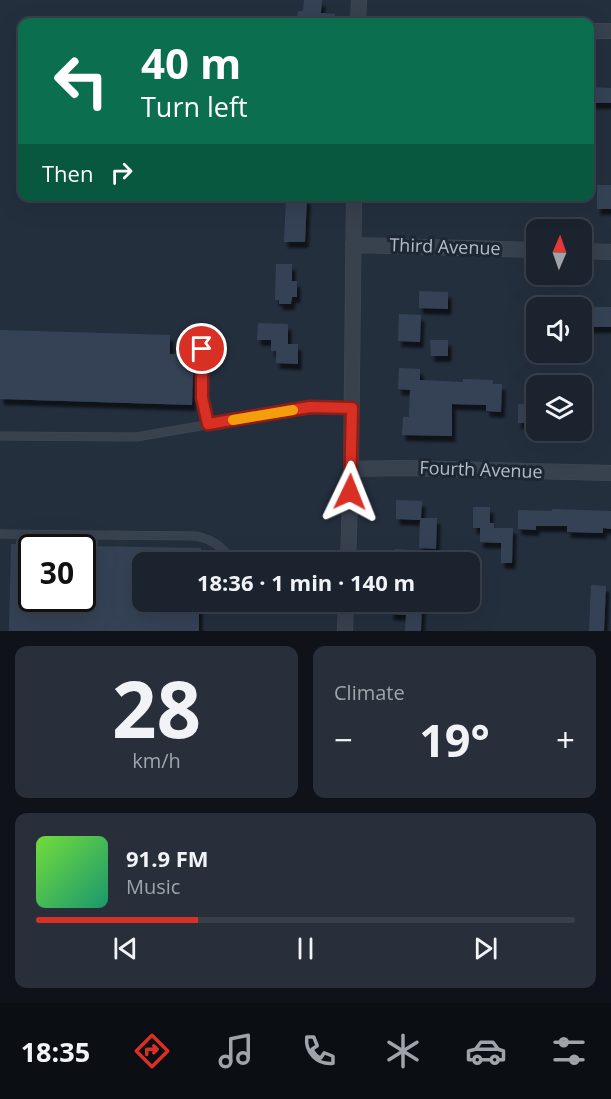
<!DOCTYPE html>
<html lang="en">
<head>
<meta charset="utf-8">
<style>
  body { margin:0; font-family:"Open Sans",sans-serif; background:#282f3a; color:#f1f3f6; height:100vh; display:flex; flex-direction:column; font-size:22px; white-space:nowrap }
  * { box-sizing:border-box; margin:0 }
  p { font-size:20px; color:#a0a4aa }
  .icon { flex:none; width:33px; height:33px; fill:none; stroke:currentColor; stroke-width:2; stroke-linecap:round; stroke-linejoin:round }
  .map { position:relative; height:631px; overflow:hidden }
  .details { display:flex; flex-direction:column; gap:15px; padding:15px; background:#0f1319; flex:1 }
  .details>* { flex:none }
  .banner { position:absolute; left:18px; top:18px; width:576px; height:183px; border-radius:12px; box-shadow:0 6px 24px #0002,0 0 0 2px #39404a; background:#0b6e4f; color:#fff; overflow:hidden }
  .needle { width:39px; rotate:2deg }
  .fabs { position:absolute; left:526px; top:219px; display:grid; gap:12px }
  .fabs a { display:grid; place-items:center; width:66px; height:66px; border-radius:12px; background:#1b232e; box-shadow:0 6px 24px #0002,0 0 0 2px #39404a; font-size:30px }
  .speed { position:absolute; left:18px; top:534px; display:flex; gap:12px; font-size:30px; font-weight:700; text-align:center }
  .speed>* { display:grid; place-content:center; width:78px; height:78px; border-radius:50%; background:#1b232e; box-shadow:0 6px 24px #0002,0 0 0 2px #39404a; line-height:1 }
  .speed .limit { border:3px solid #111; border-radius:9px; background:#fff; color:#111 }
  .pin { position:absolute; display:grid; place-items:center; width:51px; height:51px; color:#fff; margin:-26px; border:3px solid #fff; border-radius:50%; box-shadow:0 2px 6px #0007 }
  .me { position:absolute; width:66px; margin:-33px; rotate:2deg; stroke-linejoin:round; filter:drop-shadow(0 0 4px #0008) }
  .turn { display:flex; align-items:center; gap:21px; height:126px; padding:0 24px; font-size:27px }
  .turn .icon { width:78px; height:78px; stroke-width:2.5 }
  .turn b { display:block; font-size:42px; line-height:51px }
  .then { display:flex; align-items:center; height:57px; padding:0 24px; background:#0003; gap:12px; font-size:22px }
  .big { font-size:45px; font-weight:700; line-height:1.1 }
  .details .card { flex:1; display:flex; flex-direction:column; justify-content:center; gap:9px; min-width:0; padding:0 21px; border-radius:12px; background:#282f3a }
  .details .dial { align-items:center; gap:0 }
  .dial b { font-size:78px; line-height:1 }
  .song { display:flex; align-items:center; gap:18px }
  .cover { width:72px; height:72px; border-radius:9px; background:linear-gradient(135deg,hsl(100 70% 55%),hsl(160 70% 35%)) }
  .played { height:6px; border-radius:3px; background:linear-gradient(90deg,#d93025 30%,#39404a 30%) }
  .keys { display:flex; justify-content:space-around; direction:ltr }
  .heat { display:flex; justify-content:space-between; align-items:center; font-size:33px; direction:ltr }
  .details .tiles { flex:1; display:grid; gap:15px; grid-template-columns:1fr 1fr }
  .card:last-child { grid-column:span 2 }
  .trip { position:absolute; left:132px; top:552px; width:348px; height:60px; border-radius:12px; background:#1b232e; box-shadow:0 6px 24px #0002,0 0 0 2px #39404a; font-weight:700; line-height:60px; text-align:center }
  .tabs { display:flex; height:96px; justify-content:space-around; align-items:center; background:#0b0e12; color:#a0a4aa }
  .tabs .icon { width:42px; height:42px }
  .tabs .active { color:#d93025 }
  .tabs b { font-size:27px; color:#f1f3f6 }
  .map>svg:first-child { display:block }
</style>
</head>
<body>
<div class="map">
<svg width="611" height="631" viewBox="0 0 611 631">
  <defs>
    <filter id="shadow"><feDropShadow dx="3.5" dy="6" stdDeviation="1.5" flood-color="#0009"/></filter>
  </defs>
  <rect width="100%" height="100%" fill="#242f3e"/>
  <path fill="#364354" filter="url(#shadow)" d="M304,0h18l-1,13 14,1v8h-38l1,-11h5z
    M590,87l21,1v15h-21z
    M597,185h14v24h-14z
    M286,198h21l-2,44h-21z
    M276,264h16v17h5v16h-5l-1,7h-12v-4h-4z
    M419,291l29,1v17l-29,-1z
    M582,307h29v20h-29z
    M399,314l22,1 -1,27 -22,-1z
    M258,323l30,1v20h10v20l-22,-1v-12h-5v-11h-14z
    M0,330l170,5v19h24l-2,51 -192,-6z
    M430,340h18v16h-17z
    M399,368l21,1v11l43,2v-3l30,1v4h9l-1,28 -15,-1v-6l-34,-1v32l-50,-1 1,-18h6l1,-27 -12,-1z
    M518,404l19,1v21h-12v-3h-7z
    M396,500l26,1 -1,17h16l-1,31 -17,-1 1,-28 -24,-1z
    M473,507h17v16h4v5h19l-1,35h-11v-20l-21,-1v-14h-7z
    M552,509l59,2v18l-8,-1v5l-36,-1v-6h-31v4l-18,-1v-19l34,1z
    M11,544l21,1v53h50v-52l119,2 -1,14h-58v40h57v29h-190z
    M395,549l18,1v12h-18z
    M591,585l15,1 -2,45h-15z
    M390,602h32l-1,29h-16l1,-16 -16,-1z"/>
  <g fill="none" stroke-linecap="round" stroke-linejoin="round">
    <defs>
      <path id="service" d="M202,349v49l6,26
        M0,436l136,1 174,-30 42,1
        M0,534l196,2c20,4 26,13 39,26"/>
      <path id="minor" d="M358,22l1,-22
        M590,31h21
        M353,245l184,5
        M582,251l29,1
        M351,469l52,-1 208,5
        M348,562l3,-93 3,-273
        M345,631l1,-29"/>
    </defs>
    <use href="#service" stroke="#414a57" stroke-width="9"/>
    <use href="#minor" stroke="#414a57" stroke-width="16"/>
    <use href="#service" stroke="#38414e" stroke-width="8"/>
    <use href="#minor" stroke="#38414e" stroke-width="15"/>
  </g>
  <g fill="none" stroke-linecap="round" stroke-linejoin="round">
    <defs>
      <path id="route" d="M202,349v49l6,26 102,-17 42,1 -2,84"/>
    </defs>
    <use href="#route" stroke="#8d1f18" stroke-width="15"/>
    <use href="#route" stroke="#d93025" stroke-width="10"/>
    <path stroke="#f59e0b" stroke-width="10" d="M233,420l60,-10"/>
  </g>
  <g text-anchor="middle" stroke-width="6" stroke-linejoin="round" paint-order="stroke">
    <g font-size="18" fill="#b4bcc9" stroke="#1d2633">
      <text transform="translate(445 247) rotate(2)" y="6">Third Avenue</text>
      <text transform="translate(481 470) rotate(2)" y="6">Fourth Avenue</text>
    </g>
  </g>
</svg>
<div class="fabs">
<a><svg class="needle" viewBox="-14 -14 28 28"><path d="M0-13l5 13h-10z" fill="#e53935"/><path d="M0 13l5-13h-10z" fill="#a0a4aa"/></svg></a>
<a><svg class="icon" aria-label="sound" viewBox="0 0 24 24"><path d="M4 9h4l5-4v14l-5-4H4zM17 9q2 3 0 6"/></svg></a>
<a><svg class="icon" aria-label="layers" viewBox="0 0 24 24"><path d="M12 4l9 5-9 5-9-5zM3 14l9 5 9-5"/></svg></a>
</div>
<div class="speed"><div class="limit">30</div></div>
<div class="pin" style="left:202px;top:349px;background:#d93025"><svg class="icon" aria-label="arrive" viewBox="0 0 24 24"><path d="M6 21V4h12l-3 4 3 4H6"/></svg></div>
<svg class="me" style="left:350px;top:492px" viewBox="-20 -20 40 40"><path d="M0-17L14 15 0 8-14 15z" fill="#d93025" stroke="#fff" stroke-width="4"/></svg>
<div class="trip">18:36 · 1 min · 140 m</div>
<div class="banner">
<div class="turn"><svg class="icon" aria-label="left" viewBox="0 0 24 24"><path d="M17 20v-9H6M10 6l-5 5 5 5"/></svg><div><b>40 m</b>Turn left</div></div>
<div class="then">Then<svg class="icon" aria-label="right" viewBox="0 0 24 24"><path d="M7 20v-9h11M14 6l5 5-5 5"/></svg></div>
</div>
</div>
<section class="details">
<div class="tiles">
<div class="card dial"><b>28</b><p>km/h</p></div>
<div class="card"><p>Climate</p>
<div class="heat"><a>−</a><b class="big">19°</b><a>+</a></div>
</div>
<div class="card">
<div class="song"><i class="cover"></i><div><b>91.9 FM</b><p>Music</p></div></div>
<div class="played"></div>
<div class="keys"><svg class="icon" aria-label="previous" viewBox="0 0 24 24"><path d="M18 5L8 12l10 7zM5 5v14"/></svg><svg class="icon" aria-label="pause" viewBox="0 0 24 24"><path d="M8 5v14M16 5v14"/></svg><svg class="icon" aria-label="next" viewBox="0 0 24 24"><path d="M6 5l10 7-10 7zM19 5v14"/></svg></div>
</div>
</div>
</section>
<nav class="tabs">
<b>18:35</b>
<svg class="icon active" aria-label="directions" viewBox="0 0 24 24"><path d="M12 3l9 9-9 9-9-9zM9 14v-3h6M13 9l2 2-2 2"/></svg>
<svg class="icon" aria-label="music" viewBox="0 0 24 24"><path d="M9 18V5l10-2v13"/><circle cx="6" cy="18" r="3"/><circle cx="16" cy="16" r="3"/></svg>
<svg class="icon" aria-label="phone" viewBox="0 0 24 24"><path d="M5 4h4l2 5-3 2q2 4 5 5l2-3 5 2v4C11 20 4 13 5 4z"/></svg>
<svg class="icon" aria-label="climate" viewBox="0 0 24 24"><path d="M12 3v18M4 7l16 10M4 17L20 7"/></svg>
<svg class="icon" aria-label="car" viewBox="0 0 24 24"><path d="M5 17H2v-5l4-1 3-4h7l3 4 3 1v5h-3M9 17h6M6 11h13"/><circle cx="7" cy="17" r="2"/><circle cx="17" cy="17" r="2"/></svg>
<svg class="icon" aria-label="filters" viewBox="0 0 24 24"><path d="M4 7h16M4 17h16"/><circle cx="9" cy="7" r="2"/><circle cx="15" cy="17" r="2"/></svg>
</nav>
</body>
</html>
